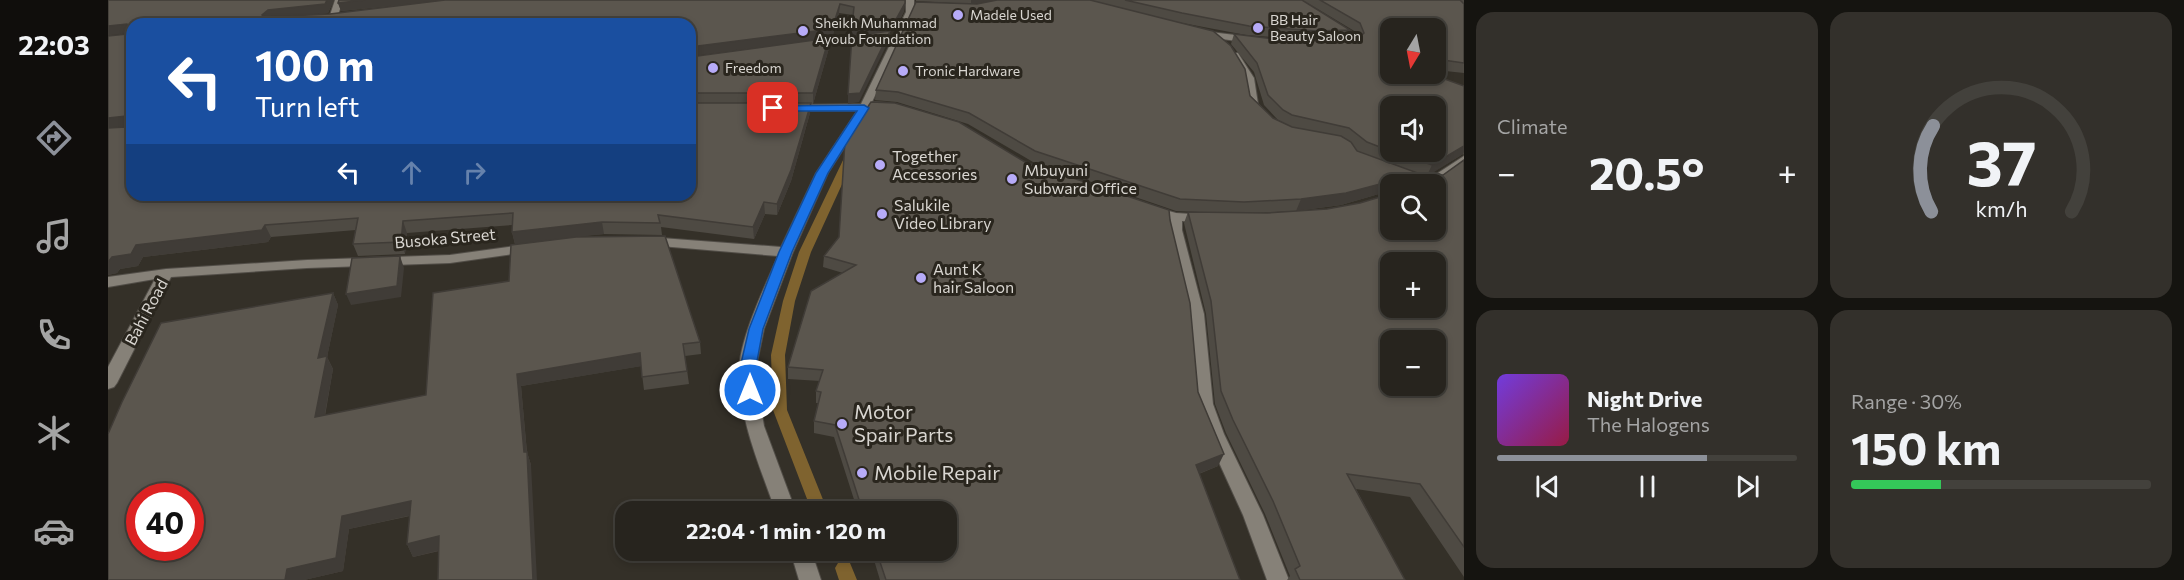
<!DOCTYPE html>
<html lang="en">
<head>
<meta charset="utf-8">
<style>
  body { margin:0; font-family:Commissioner,sans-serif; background:#33302b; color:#f1f3f6; height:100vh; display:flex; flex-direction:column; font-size:22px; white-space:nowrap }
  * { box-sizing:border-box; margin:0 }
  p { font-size:20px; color:#a4a4a4 }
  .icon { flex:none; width:33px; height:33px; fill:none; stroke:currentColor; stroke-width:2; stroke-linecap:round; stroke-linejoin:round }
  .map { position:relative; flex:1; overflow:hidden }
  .sheet { display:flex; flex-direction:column; gap:12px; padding:12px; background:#151410; width:720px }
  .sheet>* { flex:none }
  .top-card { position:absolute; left:18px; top:18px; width:570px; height:183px; border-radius:18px; box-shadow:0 3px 9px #0003,0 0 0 2px #43413c; background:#1a4fa0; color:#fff; overflow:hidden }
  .needle { width:39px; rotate:190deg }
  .buttons { position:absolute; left:1272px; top:18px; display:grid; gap:12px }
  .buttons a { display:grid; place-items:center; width:66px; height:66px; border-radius:12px; background:#27241e; box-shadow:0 3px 9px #0003,0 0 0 2px #43413c; font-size:30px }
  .speed { position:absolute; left:18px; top:483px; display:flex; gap:12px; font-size:30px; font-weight:700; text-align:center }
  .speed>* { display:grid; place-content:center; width:78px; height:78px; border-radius:50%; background:#27241e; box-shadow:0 3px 9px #0003,0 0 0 2px #43413c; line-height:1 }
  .speed .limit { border:9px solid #d22; background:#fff; color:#111 }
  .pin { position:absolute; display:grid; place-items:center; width:51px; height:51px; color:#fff; margin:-26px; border-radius:12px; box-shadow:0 3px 9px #0006 }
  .me { position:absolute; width:66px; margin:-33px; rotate:0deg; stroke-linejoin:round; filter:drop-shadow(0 0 4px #0008) }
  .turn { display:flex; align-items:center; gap:21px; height:126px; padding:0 30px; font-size:27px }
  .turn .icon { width:78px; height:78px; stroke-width:2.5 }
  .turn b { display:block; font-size:42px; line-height:51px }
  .lanes { display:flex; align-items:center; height:57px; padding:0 30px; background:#0003; justify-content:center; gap:30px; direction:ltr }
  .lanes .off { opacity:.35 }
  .big { font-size:45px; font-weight:700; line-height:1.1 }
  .sheet .card { flex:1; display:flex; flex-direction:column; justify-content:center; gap:9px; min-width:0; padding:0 21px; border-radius:18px; background:#33302b }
  .sheet .dial { align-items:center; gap:0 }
  .dial svg { height:156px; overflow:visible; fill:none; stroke:#43413c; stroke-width:7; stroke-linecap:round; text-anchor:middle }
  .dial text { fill:#f1f3f6; stroke:none }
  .song { display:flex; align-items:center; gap:18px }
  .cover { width:72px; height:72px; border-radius:9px; background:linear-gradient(135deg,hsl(260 70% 55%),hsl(340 70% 35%)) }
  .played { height:6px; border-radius:3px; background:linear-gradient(90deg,#8c9099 70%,#43413c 70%) }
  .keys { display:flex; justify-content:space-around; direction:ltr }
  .heat { display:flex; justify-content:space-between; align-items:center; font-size:33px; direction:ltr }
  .charge { height:9px; border-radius:4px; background:linear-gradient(90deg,#34c759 30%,#43413c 0) }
  .sheet .tiles { flex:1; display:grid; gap:12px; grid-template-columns:repeat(2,1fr) }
  .trip { position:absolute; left:507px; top:501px; width:342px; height:60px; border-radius:18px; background:#27241e; box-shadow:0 3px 9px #0003,0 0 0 2px #43413c; font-weight:700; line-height:60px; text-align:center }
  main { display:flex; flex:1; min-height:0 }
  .menu { display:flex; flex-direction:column; width:108px; justify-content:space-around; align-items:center; background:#100e0c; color:#a4a4a4 }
  .menu .icon { width:42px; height:42px }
  .menu .active { color:#8c9099 }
  .menu b { font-size:27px; color:#f1f3f6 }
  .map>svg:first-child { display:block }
</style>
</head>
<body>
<main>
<nav class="menu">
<b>22:03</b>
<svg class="icon active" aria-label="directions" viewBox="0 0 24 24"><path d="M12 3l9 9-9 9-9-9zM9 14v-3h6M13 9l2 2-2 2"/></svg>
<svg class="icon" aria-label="music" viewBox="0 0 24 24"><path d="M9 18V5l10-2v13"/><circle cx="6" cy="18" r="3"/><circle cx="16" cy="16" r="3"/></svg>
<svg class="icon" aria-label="phone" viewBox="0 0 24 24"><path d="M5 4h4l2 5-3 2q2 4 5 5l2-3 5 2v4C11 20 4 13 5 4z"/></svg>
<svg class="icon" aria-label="climate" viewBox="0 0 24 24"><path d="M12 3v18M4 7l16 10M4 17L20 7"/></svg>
<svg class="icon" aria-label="car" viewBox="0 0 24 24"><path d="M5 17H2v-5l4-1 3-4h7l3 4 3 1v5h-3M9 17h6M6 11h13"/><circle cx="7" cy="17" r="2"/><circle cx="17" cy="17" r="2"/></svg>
</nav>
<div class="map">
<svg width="1356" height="580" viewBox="0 0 1356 580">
  <rect width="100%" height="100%" fill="#343028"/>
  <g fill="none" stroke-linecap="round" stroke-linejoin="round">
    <path fill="#7f632f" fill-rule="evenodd" d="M742,153l5,3 -44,96 -16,49 -10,54 2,55 41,102h-16l-39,-102 -2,-55 12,-54 16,-49 46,-96z
      M736,560l6,3 7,17h-18l-4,-12 3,-5z"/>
    <defs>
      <path id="minor" d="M227,0h8l-6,18 -4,3 -4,-3z
        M798,0h8v12l-42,90 16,1 5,3 -5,3h-19l-41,64 -35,79 -29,77 -9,43 9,54 32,86h-20c-16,-45 -36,-90 -37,-138 -1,-32 26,-88 39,-118l-130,-11 -7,-4 7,-4 133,10 35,-74 41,-62h-65l-5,-3 5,-3 69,-1 45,-92z
        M1094,31l50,6 5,3 -5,3 -53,-7 -1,-2z
        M763,34l4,3 -1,2 -65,9 -5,-3 5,-3z
        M1124,53h6l16,25 4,26 8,9 -1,2h-8l-9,-10 -4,-27 -14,-23z
        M1356,156v9l-29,19h-14z
        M1043,206l25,7 31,2 7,4 -7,4 -25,-2v9l22,84 9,90 11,30 39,81 26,65h-22l-24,-65 -37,-81 -11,-30 -7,-90 -20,-84v-11l-22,-6 -2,-3z
        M421,244l5,1 2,3 -2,3 -84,12 -143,5 -136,9 -54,106 -3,4 -6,2v-22l47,-88 -47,8v-10l58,-8 141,-9 143,-5z
        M682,550h21l10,30h-22z"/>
    </defs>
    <use href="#minor" stroke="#514d47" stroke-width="2"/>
    <use href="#minor" fill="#868178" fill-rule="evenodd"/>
  </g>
  <path fill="#4e4a43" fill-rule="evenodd" d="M0,0h226l-6,13 -26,3 28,-2 92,-11 -81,8 -3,-8 567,-3 -1,11 -9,19 -43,5 1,-20 -14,-2 -7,25 -142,18 -558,-32 558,79v-46l139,-9 -16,56h-2l-1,9 -19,68 -14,34 -12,-1 -11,25 -93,-12 1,8 -58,-1 -24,2 120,106 1,12 -16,2 4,28 -45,6 -3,-24 -120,20 6,66 4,13 -92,86 -26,6 -6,-13 3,-28 -61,13 -6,42 -39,9h-196l225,-287 5,12 -11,52 6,12 -8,47 101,-21 83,-114 49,-42 -43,5 -3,-12v-7l-105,8 -2,21 -47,2 -5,-12 3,-14 -85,7 -3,5 -125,15 -5,9 -18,3 -3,4 -9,2v-239l19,-2 1,-1 -20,2z
    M808,0h81l-26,4 -55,-3z
    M889,0h467v73l-28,-3v-42h-46v46l74,12v69l-1,-1 -35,21h15l21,-15v417l-54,-80 -54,-8 49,91h-118l3,-4 -25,-62 -39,-81 -11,-29 -9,-90 -22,-91 4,-11h12l-24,-1 -143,-49 -65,-38 -71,-22 -22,-2 1,-10 101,-86zM1198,2l50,30 2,6 -1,1 -33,1 -49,-1 -41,-5 -3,10 23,28 10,33 14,15 9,5 -14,-7 -96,-96 69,13 67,5 33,-1 4,-9zM1282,106l46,46h-46zM1282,184h46l-76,19 -33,6 -60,4h-11l40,-2 45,-6 48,-14 1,1z
    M917,162l145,58 28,172 20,74 -19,8 41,106h-360l-9,-30h75v-38h-88l-24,-75 -20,-4v-12l4,-18h-2v-12l4,-10 -32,-2v-12l55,-94 -20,-6 1,-11z"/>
  <path fill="#403c37" d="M219,0h7l-6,13 -56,6 -6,5 -4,-9 6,-5z
    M257,0h84l-108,11 -3,-8z
    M863,0h26l-26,4z
    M797,3l-1,8 -9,19 -43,5v-9z
    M732,4l-1,9 -7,25 -142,18v-9z
    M19,24l5,9 -24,2v-9z
    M782,31l-1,9 -30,62 -11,2v-10z
    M721,38v10l-16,56v-11z
    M703,103l-1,10 -19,68 -14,34v-11z
    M18,116l6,11 -24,2v-11z
    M1356,146v6l-1,2 -37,23 6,-12z
    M1287,180l-2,4h-3l-1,7 -48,14 -45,6 5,-12z
    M656,202l1,12 -11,25 -1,-12z
    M295,221l4,12 -2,21 -4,-12z
    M494,222l2,12 -89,10 -3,-12z
    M157,225l6,12 -3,5 -125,15 -5,9 -18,3 -3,4 -9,2v-13l4,-5 24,-12z
    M292,256l4,12 -3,29 -50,8 -5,-11z
    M225,293l5,12 -11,52 6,12 -11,61 -7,-13 3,-59z
    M532,353l2,13 -121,20 7,79 -4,-13 -7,-78z
    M419,452l4,13 6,115h-4z
    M1116,454l-6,12 -28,11 6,-12z
    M303,501l6,13 -68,15 -6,42 -39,9h-19l2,-11 55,-53z
    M331,536l6,13 -32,8 -6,-13z"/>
  <path fill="#5b564e" stroke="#403c37" stroke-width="1.5" fill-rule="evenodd" d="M0,0h219l-2,4 -57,6 -6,5 3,2 65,-3 115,-14h460v3l-10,18 -43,5 2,-19 -14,-3 -8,25 -142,18v-23h-558v171h558v-92h121l-20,67 -14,34 -13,-2 -11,25 -95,-12 2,8 -58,-1 -90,10 1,-19 -110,8 -2,21 -48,2 5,-26 -93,7 -3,5 -126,15 -5,9 -19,3 -3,4 -1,1v-134l18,-1 2,-3 -2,-8 -18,2v-82l19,-2 3,-2 -3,-8 -19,2z
    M231,0h26l-27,3z
    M889,0h93l123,31 18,15 14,23 5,27 23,22 19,9 49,9 10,6 6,9 66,24h20l21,-15v387l-44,-63 -73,-10 58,106h-105l-5,-11 5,-3 -27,-65 -40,-81 -12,-29 -10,-90 -23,-89 79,1 60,-4 33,-6 30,-9v36h46v-46h-38v-2l-3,-2 -49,13 -45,6 -57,3 -64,-3 -145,-48 -66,-38 -71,-21 -22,-2 40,-88 61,2zM1282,262h46v46h-46zM1282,340h46v46h-46z
    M1017,0h177l48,30 -33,1 -68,-5 -67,-13z
    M1212,0h140l4,4v59l-28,-4v-31h-46v46h41l33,12v60l-32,19 -39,-13h43v-46h-46v45l-23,-9 -18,-14 -57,-13 -9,-5 -15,-15 -11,-32 -23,-29 41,5 49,1 33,-1 7,-6 -4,-10z
    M782,31l-30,62 -12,1 4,-58z
    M721,38l-16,55h-123v-36z
    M763,102l24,1 64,19 66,40 144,48 1,10 20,83 8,89 26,62 -28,11 44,115h-354l-10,-30h70v-38h-83l-28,-87 -21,-4 7,-29 -5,-1 7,-21 -35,-3 23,-76 45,-26 -32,-9 15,-19 6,-96z
    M557,236l35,106 -17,2 4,27 -45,6 -2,-24 -123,21 7,78h3l6,128h-95l1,-44 -32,8 4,-43 -69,15 -6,42 -49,11 -2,11h-177v-146l14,-32 39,-79 172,-30 -15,65 9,-2 -12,61 111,-22 7,-102 76,-12 2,-36 65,-8zM32,496h50v52h-50z
    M292,256l-3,30 -51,8 6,-36z"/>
  <path fill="#1a73e8" stroke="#114b97" stroke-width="1.5" d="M756,105l5,3 -41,65 -36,79 -29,77 -8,43 2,18 -2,4h-11l-5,-22 10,-43 30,-77 37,-79 41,-62h-84l-5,-3 5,-2z"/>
  <g fill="#b7abf8" stroke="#2a261e" stroke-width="2">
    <circle cx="850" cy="15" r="6"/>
    <circle cx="1150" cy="28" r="6"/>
    <circle cx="695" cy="31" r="6"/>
    <circle cx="605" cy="68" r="6"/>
    <circle cx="795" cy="71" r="6"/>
    <circle cx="772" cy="165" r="6"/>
    <circle cx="904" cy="179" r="6"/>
    <circle cx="774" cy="214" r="6"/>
    <circle cx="813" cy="278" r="6"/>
    <circle cx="734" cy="424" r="6"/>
    <circle cx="754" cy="473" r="6"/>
  </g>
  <g text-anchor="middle" stroke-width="6" stroke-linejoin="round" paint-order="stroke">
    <g font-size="14" fill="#d9d6d1" stroke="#2a261e" text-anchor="start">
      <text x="862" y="20">Madele Used</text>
      <text x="1162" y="25">BB Hair<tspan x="1162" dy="16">Beauty Saloon</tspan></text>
      <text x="707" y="28">Sheikh Muhammad<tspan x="707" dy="16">Ayoub Foundation</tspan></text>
      <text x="617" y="73">Freedom</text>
      <text x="807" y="76">Tronic Hardware</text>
    </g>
    <g font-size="16" fill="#d9d6d1" stroke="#2a261e" text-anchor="start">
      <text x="784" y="162">Together<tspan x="784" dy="18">Accessories</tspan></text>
      <text x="916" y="176">Mbuyuni<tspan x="916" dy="18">Subward Office</tspan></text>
      <text x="786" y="211">Salukile<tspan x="786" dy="18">Video Library</tspan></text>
      <text x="825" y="275">Aunt K<tspan x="825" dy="18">hair Saloon</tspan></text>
    </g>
    <g font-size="16" fill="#d9d6d1" stroke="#2a261e">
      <text transform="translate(337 238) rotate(-5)" y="6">Busoka Street</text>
      <text transform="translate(38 312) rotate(-62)" y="6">Bahi Road</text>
    </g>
    <g font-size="20" fill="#d9d6d1" stroke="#2a261e" text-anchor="start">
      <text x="746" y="419">Motor<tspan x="746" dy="23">Spair Parts</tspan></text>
      <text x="766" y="480">Mobile Repair</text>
    </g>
  </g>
</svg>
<div class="buttons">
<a><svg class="needle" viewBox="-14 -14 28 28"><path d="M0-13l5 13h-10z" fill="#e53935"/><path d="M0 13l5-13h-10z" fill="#a4a4a4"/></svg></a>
<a><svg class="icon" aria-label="sound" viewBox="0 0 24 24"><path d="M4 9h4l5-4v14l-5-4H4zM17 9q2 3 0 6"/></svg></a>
<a><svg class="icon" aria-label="search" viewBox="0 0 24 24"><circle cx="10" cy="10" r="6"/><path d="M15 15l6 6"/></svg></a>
<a>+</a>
<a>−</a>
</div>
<div class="speed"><div class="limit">40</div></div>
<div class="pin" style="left:665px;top:108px;background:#d93025"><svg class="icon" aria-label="arrive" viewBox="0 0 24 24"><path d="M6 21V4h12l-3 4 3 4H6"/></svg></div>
<svg class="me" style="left:642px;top:390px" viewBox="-20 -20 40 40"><circle r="17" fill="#1a73e8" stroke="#fff" stroke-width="3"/><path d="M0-11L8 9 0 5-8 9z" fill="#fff"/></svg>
<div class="trip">22:04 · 1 min · 120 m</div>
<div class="top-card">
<div class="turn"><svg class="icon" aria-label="left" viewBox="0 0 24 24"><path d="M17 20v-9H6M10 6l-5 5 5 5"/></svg><div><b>100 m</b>Turn left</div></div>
<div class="lanes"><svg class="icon" aria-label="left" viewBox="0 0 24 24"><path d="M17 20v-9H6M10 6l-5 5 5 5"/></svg><svg class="icon off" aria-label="ahead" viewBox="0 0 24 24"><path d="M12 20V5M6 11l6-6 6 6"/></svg><svg class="icon off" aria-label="right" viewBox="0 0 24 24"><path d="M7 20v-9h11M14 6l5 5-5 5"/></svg></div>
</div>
</div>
<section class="sheet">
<div class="tiles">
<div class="card"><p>Climate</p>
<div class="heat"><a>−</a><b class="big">20.5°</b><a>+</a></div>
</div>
<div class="card dial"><svg viewBox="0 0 100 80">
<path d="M14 69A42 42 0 1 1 86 69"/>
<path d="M14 69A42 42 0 0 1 15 25" stroke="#8c9099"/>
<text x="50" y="56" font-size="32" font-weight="700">37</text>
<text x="50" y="72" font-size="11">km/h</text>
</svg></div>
<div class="card">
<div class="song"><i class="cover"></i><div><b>Night Drive</b><p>The Halogens</p></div></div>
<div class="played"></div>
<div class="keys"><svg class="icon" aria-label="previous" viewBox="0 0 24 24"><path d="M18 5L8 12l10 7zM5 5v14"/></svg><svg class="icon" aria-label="pause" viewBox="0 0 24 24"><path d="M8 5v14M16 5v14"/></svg><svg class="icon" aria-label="next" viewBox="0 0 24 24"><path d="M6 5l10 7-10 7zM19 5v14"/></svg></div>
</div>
<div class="card"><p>Range · 30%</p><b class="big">150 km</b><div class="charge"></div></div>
</div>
</section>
</main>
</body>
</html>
